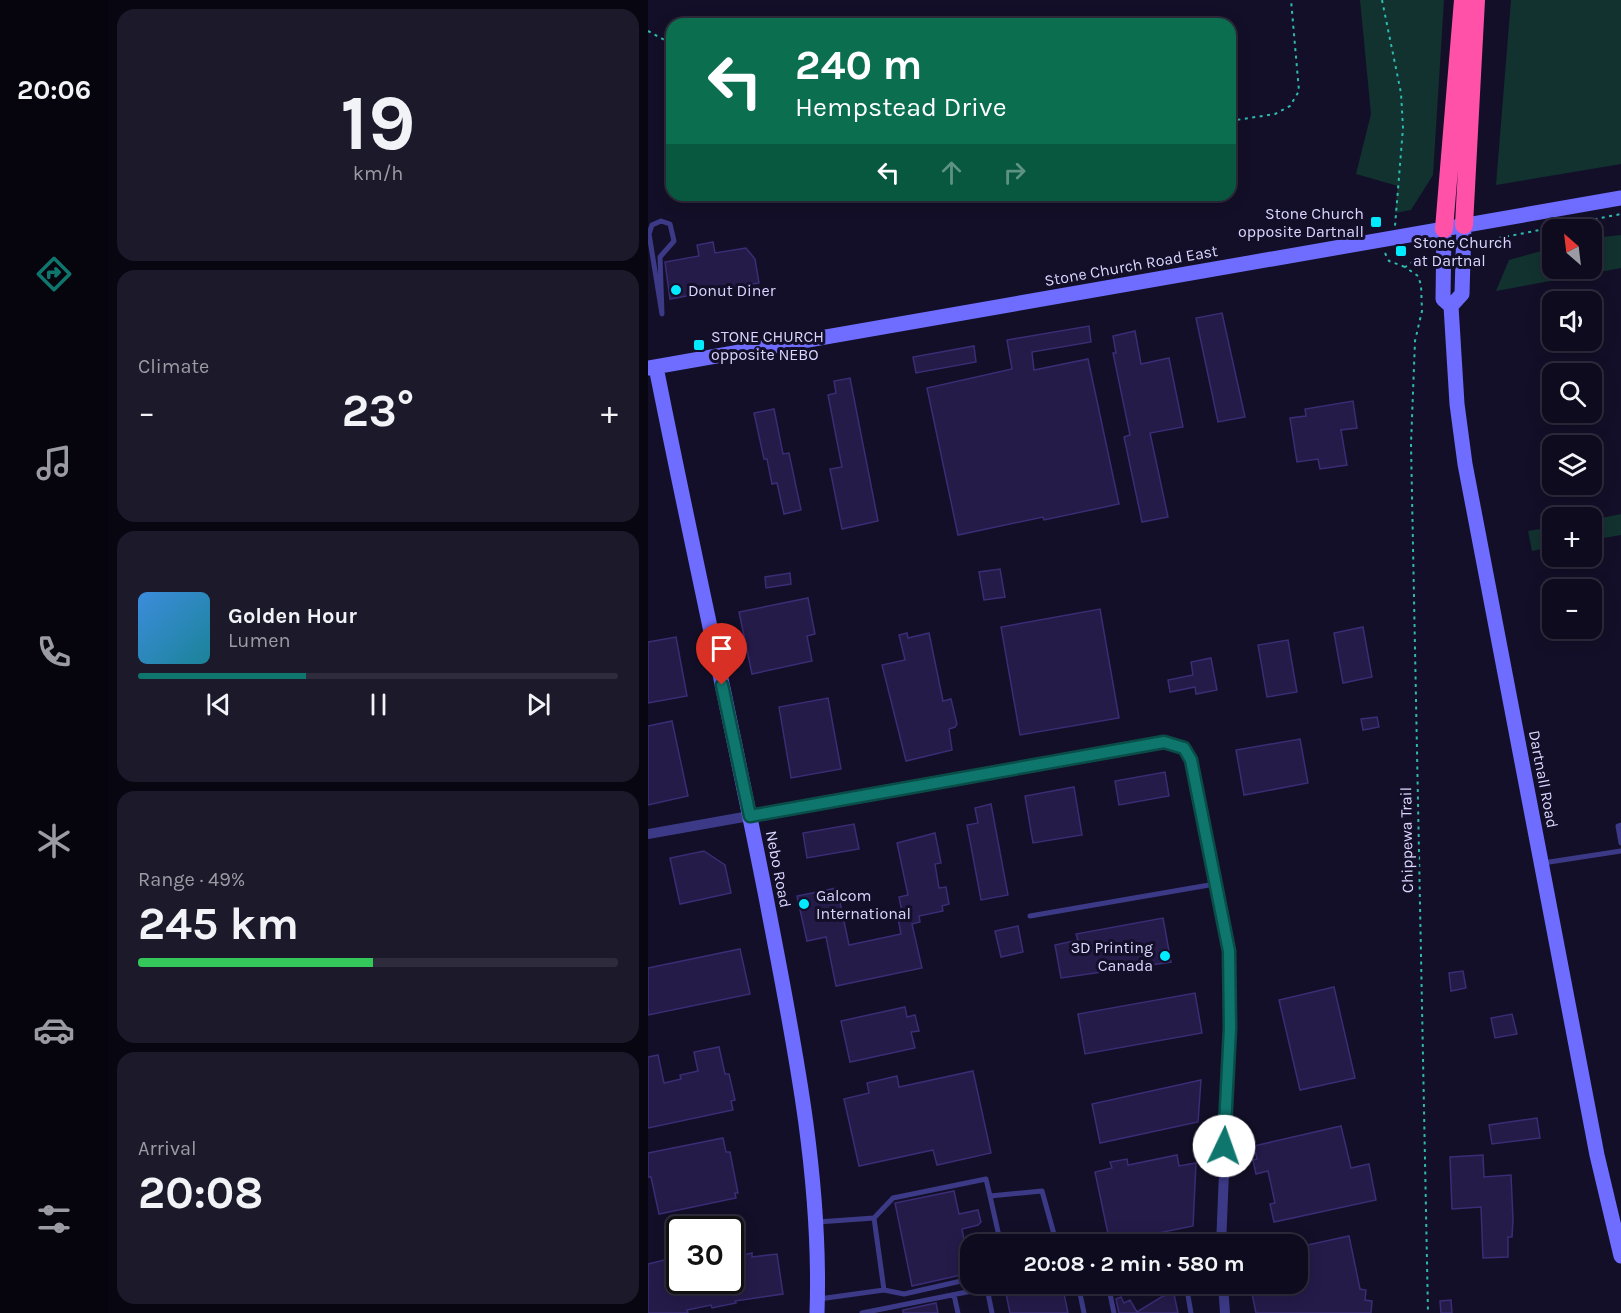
<!DOCTYPE html>
<html lang="en">
<head>
<meta charset="utf-8">
<style>
  body { margin:0; font-family:Karla,sans-serif; background:#1c192b; color:#f1f3f6; height:100vh; display:flex; flex-direction:column; font-size:22px; white-space:nowrap }
  * { box-sizing:border-box; margin:0 }
  p { font-size:20px; color:#9b9ba4 }
  .icon { flex:none; width:33px; height:33px; fill:none; stroke:currentColor; stroke-width:2; stroke-linecap:round; stroke-linejoin:round }
  .map { position:relative; flex:1; overflow:hidden }
  .panel { display:flex; flex-direction:column; gap:9px; padding:9px; background:#080610; width:540px }
  .panel>* { flex:none }
  .top-card { position:absolute; left:18px; top:18px; width:570px; height:183px; border-radius:18px; box-shadow:0 3px 15px #0003,0 0 0 2px #2e2b3c; background:#0b6e4f; color:#fff; overflow:hidden }
  .needle { width:39px; rotate:332deg }
  .fabs { position:absolute; left:894px; top:219px; display:grid; gap:12px }
  .fabs a { display:grid; place-items:center; width:60px; height:60px; border-radius:12px; background:#0e0b1e; box-shadow:0 3px 15px #0003,0 0 0 2px #2e2b3c; font-size:30px }
  .speed { position:absolute; left:18px; top:1216px; display:flex; gap:12px; font-size:30px; font-weight:700; text-align:center }
  .speed>* { display:grid; place-content:center; width:78px; height:78px; border-radius:50%; background:#0e0b1e; box-shadow:0 3px 15px #0003,0 0 0 2px #2e2b3c; line-height:1 }
  .speed .limit { border:3px solid #111; border-radius:9px; background:#fff; color:#111 }
  .pin { position:absolute; display:grid; place-items:center; width:51px; height:51px; color:#fff; margin:-62px -26px; border-radius:50% 50% 50% 0; rotate:-45deg; box-shadow:0 0 6px #0007 }
  .pin .icon { rotate:45deg }
  .me { position:absolute; width:66px; margin:-33px; rotate:3deg; stroke-linejoin:round; filter:drop-shadow(0 0 4px #0008) }
  .turn { display:flex; align-items:center; gap:21px; height:126px; padding:0 30px; font-size:27px }
  .turn .icon { width:78px; height:78px; stroke-width:2.5 }
  .turn b { display:block; font-size:42px; line-height:51px }
  .lanes { display:flex; align-items:center; height:57px; padding:0 30px; background:#0003; justify-content:center; gap:30px; direction:ltr }
  .lanes .off { opacity:.35 }
  .big { font-size:45px; font-weight:700; line-height:1.1 }
  .panel .widget { flex:1; display:flex; flex-direction:column; justify-content:center; gap:9px; min-width:0; padding:0 21px; border-radius:18px; background:#1c192b }
  .panel .dial { align-items:center; gap:0 }
  .dial b { font-size:78px; line-height:1 }
  .song { display:flex; align-items:center; gap:18px }
  .cover { width:72px; height:72px; border-radius:9px; background:linear-gradient(135deg,hsl(210 70% 55%),hsl(190 70% 35%)) }
  .played { height:6px; border-radius:3px; background:linear-gradient(90deg,#0f766e 35%,#2e2b3c 35%) }
  .keys { display:flex; justify-content:space-around; direction:ltr }
  .heat { display:flex; justify-content:space-between; align-items:center; font-size:33px; direction:ltr }
  .charge { height:9px; border-radius:4px; background:linear-gradient(90deg,#34c759 49%,#2e2b3c 0) }
  .trip { position:absolute; left:312px; top:1234px; width:348px; height:60px; border-radius:18px; background:#0e0b1e; box-shadow:0 3px 15px #0003,0 0 0 2px #2e2b3c; font-weight:700; line-height:60px; text-align:center }
  main { display:flex; flex:1; min-height:0 }
  .tabs { display:flex; flex-direction:column; width:108px; justify-content:space-around; align-items:center; background:#06040c; color:#9b9ba4 }
  .tabs .icon { width:42px; height:42px }
  .tabs .active { color:#0f766e }
  .tabs b { font-size:27px; color:#f1f3f6 }
  .map>svg:first-child { display:block }
</style>
</head>
<body>
<main>
<nav class="tabs">
<b>20:06</b>
<svg class="icon active" aria-label="directions" viewBox="0 0 24 24"><path d="M12 3l9 9-9 9-9-9zM9 14v-3h6M13 9l2 2-2 2"/></svg>
<svg class="icon" aria-label="music" viewBox="0 0 24 24"><path d="M9 18V5l10-2v13"/><circle cx="6" cy="18" r="3"/><circle cx="16" cy="16" r="3"/></svg>
<svg class="icon" aria-label="phone" viewBox="0 0 24 24"><path d="M5 4h4l2 5-3 2q2 4 5 5l2-3 5 2v4C11 20 4 13 5 4z"/></svg>
<svg class="icon" aria-label="climate" viewBox="0 0 24 24"><path d="M12 3v18M4 7l16 10M4 17L20 7"/></svg>
<svg class="icon" aria-label="car" viewBox="0 0 24 24"><path d="M5 17H2v-5l4-1 3-4h7l3 4 3 1v5h-3M9 17h6M6 11h13"/><circle cx="7" cy="17" r="2"/><circle cx="17" cy="17" r="2"/></svg>
<svg class="icon" aria-label="filters" viewBox="0 0 24 24"><path d="M4 7h16M4 17h16"/><circle cx="9" cy="7" r="2"/><circle cx="15" cy="17" r="2"/></svg>
</nav>
<section class="panel">
<div class="widget dial"><b>19</b><p>km/h</p></div>
<div class="widget"><p>Climate</p>
<div class="heat"><a>−</a><b class="big">23°</b><a>+</a></div>
</div>
<div class="widget">
<div class="song"><i class="cover"></i><div><b>Golden Hour</b><p>Lumen</p></div></div>
<div class="played"></div>
<div class="keys"><svg class="icon" aria-label="previous" viewBox="0 0 24 24"><path d="M18 5L8 12l10 7zM5 5v14"/></svg><svg class="icon" aria-label="pause" viewBox="0 0 24 24"><path d="M8 5v14M16 5v14"/></svg><svg class="icon" aria-label="next" viewBox="0 0 24 24"><path d="M6 5l10 7-10 7zM19 5v14"/></svg></div>
</div>
<div class="widget"><p>Range · 49%</p><b class="big">245 km</b><div class="charge"></div></div>
<div class="widget"><p>Arrival</p><b class="big">20:08</b></div>
</section>
<div class="map">
<svg width="973" height="1313" viewBox="0 0 973 1313">
  <rect width="100%" height="100%" fill="#130f28"/>
  <path fill="#123230" d="M712,0h84l-11,175 -22,35 -16,3 3,-27 -42,-12 15,-60z
    M863,0h110v164l-125,21z
    M973,235v33l-125,23 13,-31 43,-12v20h40v-30z
    M973,514v21l-29,5v-20z
    M904,527v20l-20,4 -4,-20z"/>
  <path fill="#241b49" stroke="#3a2d75" stroke-width="1.5" d="M65,242l2,11 31,-5 9,11 4,24 -89,16 -5,-37 34,-6 -2,-11z
    M574,313l23,104 -27,5 -22,-104z
    M441,326l2,16 -59,10 2,18 54,-11 31,145 -75,16 -1,-3 -85,18 -31,-147 85,-19 -5,-29z
    M487,331l6,33 28,-6 14,69 -33,6 18,84 -26,5 -18,-85 6,-2 -17,-82h3l-3,-17z
    M326,346l2,16 -60,11 -3,-16z
    M202,378l28,143 -36,8 -12,-60 12,-2 -14,-72 8,-2 -2,-12z
    M705,401l4,27 -16,2 6,35 -27,4 -2,-10 -21,3 -7,-44 16,-2 -1,-7z
    M126,409l9,45 6,-1 12,57 -17,4 -7,-31 -5,1 -5,-25h-3l-10,-46z
    M352,569l5,28 -21,3 -5,-28z
    M142,573l1,11 -25,4 -1,-11z
    M160,598l7,36 -8,2 5,25 -60,13 -13,-62z
    M452,609l19,109 -99,17 -19,-108z
    M715,627l9,50 -29,6 -9,-50z
    M259,633l1,5 21,-5 14,68 8,-2 6,25 -2,3 -6,2 3,21 -46,11 -24,-96 23,-5 -6,-25z
    M28,637l11,59 -39,7v-61z
    M640,640l9,52 -30,5 -9,-52z
    M563,658l6,32 -21,4 -1,-7 -25,5 -2,-12 25,-5 -2,-13z
    M180,698l13,71 -50,9 -12,-71z
    M729,717l2,10 -16,3 -2,-11z
    M24,721l16,75 -40,9v-79z
    M652,739l8,44 -64,12 -8,-45z
    M517,772l4,24 -50,9 -4,-24z
    M426,787l8,48 -49,8 -8,-47z
    M343,804l17,91 -27,5 -14,-75 11,-2 -3,-15z
    M206,824l5,25 -52,9 -4,-25z
    M287,833l6,30 -6,1 4,24 7,-1 3,17 -7,2 1,5 -24,5 1,6 -8,2 10,44 -86,18 -10,-49 -19,4 -10,-45 40,-8 12,57 52,-11 -4,-21 5,-1 -3,-15 9,-2 -11,-52z
    M56,851l21,14 6,28 -51,11 -10,-46z
    M515,918l8,44 -110,16 -6,-33 23,-5 -2,-6z
    M370,926l5,26 -22,5 -6,-26z
    M92,949l10,45 -102,21v-47z
    M815,971l3,17 -15,3 -2,-18z
    M686,987l21,91 -55,12 -21,-90z
    M547,993l7,40 -117,21 -7,-40z
    M257,1007l2,10 8,-2 4,16 -8,1 4,16 -65,14 -9,-41z
    M864,1014l5,20 -22,4 -4,-20z
    M71,1047l6,27h4l6,26 -4,1 2,9 -85,18v-71l10,-2 6,28 17,-4 -1,-4 18,-4 -4,-19z
    M325,1071l18,82 -54,12 -4,-15 -74,16 -15,-67 25,-6 -2,-10 30,-7 2,11z
    M553,1080l-3,42 -98,21 -8,-39z
    M889,1118l3,20 -48,6 -3,-19z
    M693,1126l10,42 18,-4 7,36 -102,22 -4,-18 5,-1 -7,-32 -12,3 -3,-14 4,-1 -3,-13z
    M75,1138l3,14h4l8,41h-3l1,5 -77,16 -8,-37h-3v-24z
    M529,1155l2,11 17,-3 -3,63 -83,17 -15,-71 17,-4 -2,-6 17,-3 1,6z
    M835,1155l1,22 27,-2 2,45 -1,17h-4v20l-25,1 -2,-51 -29,2 -2,-52z
    M306,1191l5,23 19,-4 3,12 -3,3 -16,4 8,44 -58,13 -17,-83z
    M701,1236l11,53 6,1 -1,10 7,1 -1,12h-115l-6,-29h48v-37z
    M104,1253v4l25,-3 6,40 -48,7 1,2 -24,5 -1,-3 -24,5 1,3h-40v-49l29,-7 3,24h50v-23z
    M356,1284h58l6,29h-58z
    M526,1294l4,19h-59l-3,-14 5,-2 3,6 6,-3 7,12 26,-16z
    M803,1300l1,13h-11l-1,-12z
    M288,1303l2,10h-35v-3z"/>
  <g fill="none" stroke-linecap="round" stroke-linejoin="round">
    <path stroke="#2fbab0" stroke-width="2" stroke-dasharray="3 4.5" stroke-linecap="butt" d="M734,0l19,93 2,35 -8,98
      M0,31l24,13
      M582,121l45,-7 15,-8 9,-15 -8,-91
      M836,241l137,-27
      M737,253l4,8 16,6
      M778,254l-21,13 13,9 3,9 1,26 -7,30 -4,103 17,869"/>
    <path stroke="#3c3a87" stroke-width="5" d="M13,221l9,3 4,17 -14,16 2,57 -13,-80 3,-9z
      M973,825l-3,1 3,17
      M895,863l78,-12
      M382,916l185,-32
      M342,1196l11,49
      M226,1218l19,-20 93,-19 4,17 52,-5 15,54
      M170,1222l56,-4 10,72 -65,9
      M430,1284l6,29
      M538,1284l5,29
      M236,1290l20,4 66,-15
      M306,1295l4,18
      M214,1313l125,-25 5,25
      M466,1313l-4,-19 18,-10"/>
    <path stroke="#3c3a87" stroke-width="10" d="M0,834l516,-92 20,6 7,12 38,191 1,77 -9,217
      M575,1284l2,29"/>
    <path stroke="#6e6dff" stroke-width="15" d="M796,229l-1,70 8,7 6,98 8,60 132,691 24,101
      M803,306l11,-12 2,-69
      M8,367c35,176 75,353 110,530 26,136 56,276 51,416
      M0,368l973,-170"/>
    <path stroke="#ff51a8" stroke-width="18" d="M816,225l12,-225
      M796,229l19,-229"/>
  </g>
  <g fill="none" stroke-linecap="round" stroke-linejoin="round">
    <defs>
      <path id="route" d="M74,685l28,131 414,-74 20,6 7,12 38,191 1,77 -6,118"/>
    </defs>
    <use href="#route" stroke="#0a4d48" stroke-width="15"/>
    <use href="#route" stroke="#0f766e" stroke-width="10"/>
  </g>
  <g fill="#02eaff" stroke="#130f28" stroke-width="2">
    <rect x="722" y="216" width="12" height="12" rx="3"/>
    <rect x="747" y="245" width="12" height="12" rx="3"/>
    <circle cx="28" cy="290" r="6"/>
    <rect x="45" y="339" width="12" height="12" rx="3"/>
    <circle cx="156" cy="904" r="6"/>
    <circle cx="517" cy="956" r="6"/>
  </g>
  <g text-anchor="middle" stroke-width="6" stroke-linejoin="round" paint-order="stroke">
    <g font-size="16" fill="#dad6ff" stroke="#130f28" text-anchor="start">
      <text x="716" y="219" text-anchor="end">Stone Church<tspan x="716" dy="18">opposite Dartnall</tspan></text>
      <text x="765" y="248">Stone Church<tspan x="765" dy="18">at Dartnal</tspan></text>
      <text x="40" y="296">Donut Diner</text>
      <text x="63" y="342">STONE CHURCH<tspan x="63" dy="18">opposite NEBO</tspan></text>
      <text x="168" y="901">Galcom<tspan x="168" dy="18">International</tspan></text>
      <text x="505" y="953" text-anchor="end">3D Printing<tspan x="505" dy="18">Canada</tspan></text>
    </g>
    <g font-size="16" fill="#dad6ff" stroke="#130f28">
      <text transform="translate(483 265) rotate(-10)" y="6">Stone Church Road East</text>
      <text transform="translate(896 779) rotate(79)" y="6">Dartnall Road</text>
      <text transform="translate(758 840) rotate(-91)" y="6">Chippewa Trail</text>
      <text transform="translate(131 869) rotate(79)" y="6">Nebo Road</text>
    </g>
  </g>
</svg>
<div class="fabs">
<a><svg class="needle" viewBox="-14 -14 28 28"><path d="M0-13l5 13h-10z" fill="#e53935"/><path d="M0 13l5-13h-10z" fill="#9b9ba4"/></svg></a>
<a><svg class="icon" aria-label="sound" viewBox="0 0 24 24"><path d="M4 9h4l5-4v14l-5-4H4zM17 9q2 3 0 6"/></svg></a>
<a><svg class="icon" aria-label="search" viewBox="0 0 24 24"><circle cx="10" cy="10" r="6"/><path d="M15 15l6 6"/></svg></a>
<a><svg class="icon" aria-label="layers" viewBox="0 0 24 24"><path d="M12 4l9 5-9 5-9-5zM3 14l9 5 9-5"/></svg></a>
<a>+</a>
<a>−</a>
</div>
<div class="speed"><div class="limit">30</div></div>
<div class="pin" style="left:74px;top:685px;background:#d93025"><svg class="icon" aria-label="arrive" viewBox="0 0 24 24"><path d="M6 21V4h12l-3 4 3 4H6"/></svg></div>
<svg class="me" style="left:576px;top:1146px" viewBox="-20 -20 40 40"><circle r="19" fill="#fff"/><path d="M0-13L10 11 0 6-10 11z" fill="#0f766e"/></svg>
<div class="trip">20:08 · 2 min · 580 m</div>
<div class="top-card">
<div class="turn"><svg class="icon" aria-label="left" viewBox="0 0 24 24"><path d="M17 20v-9H6M10 6l-5 5 5 5"/></svg><div><b>240 m</b>Hempstead Drive</div></div>
<div class="lanes"><svg class="icon" aria-label="left" viewBox="0 0 24 24"><path d="M17 20v-9H6M10 6l-5 5 5 5"/></svg><svg class="icon off" aria-label="ahead" viewBox="0 0 24 24"><path d="M12 20V5M6 11l6-6 6 6"/></svg><svg class="icon off" aria-label="right" viewBox="0 0 24 24"><path d="M7 20v-9h11M14 6l5 5-5 5"/></svg></div>
</div>
</div>
</main>
</body>
</html>
